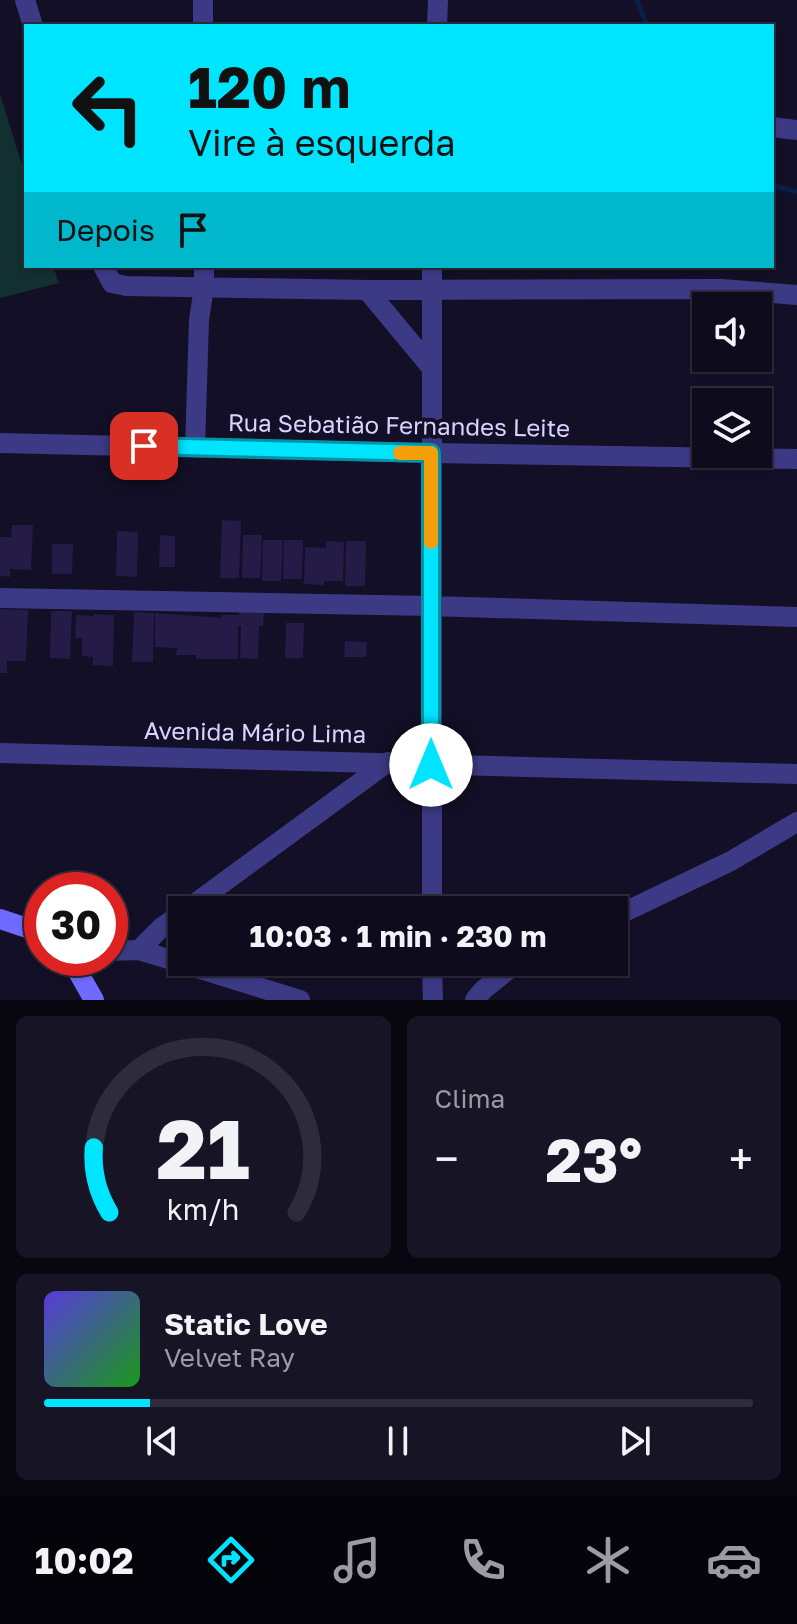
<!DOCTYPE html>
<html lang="pt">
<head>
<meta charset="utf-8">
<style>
  body { margin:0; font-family:"Golos Text",sans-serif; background:#171425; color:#f1f3f6; height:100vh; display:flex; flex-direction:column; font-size:30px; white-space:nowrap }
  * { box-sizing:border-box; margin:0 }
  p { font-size:26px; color:#9b9ba3 }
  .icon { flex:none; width:44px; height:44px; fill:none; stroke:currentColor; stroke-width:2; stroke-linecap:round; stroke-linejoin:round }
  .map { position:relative; height:1000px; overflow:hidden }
  .details { display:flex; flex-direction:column; gap:16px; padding:16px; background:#08060f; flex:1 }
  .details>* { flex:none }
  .guide { position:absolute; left:24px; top:24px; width:750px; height:244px; border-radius:0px; box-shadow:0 2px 6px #0004,0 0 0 2px #2e2b3b; background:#00e5ff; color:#111; overflow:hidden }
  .buttons { position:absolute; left:692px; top:292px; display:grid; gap:16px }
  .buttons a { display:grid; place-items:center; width:80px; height:80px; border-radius:0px; background:#0e0b1c; box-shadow:0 2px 6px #0004,0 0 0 2px #2e2b3b; font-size:40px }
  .speed { position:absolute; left:24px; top:872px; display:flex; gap:16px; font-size:40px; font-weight:700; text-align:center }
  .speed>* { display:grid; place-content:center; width:104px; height:104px; border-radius:50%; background:#0e0b1c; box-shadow:0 2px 6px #0004,0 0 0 2px #2e2b3b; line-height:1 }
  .speed .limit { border:12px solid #d22; background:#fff; color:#111 }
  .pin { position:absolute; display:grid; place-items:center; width:68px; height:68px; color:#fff; margin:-34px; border-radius:16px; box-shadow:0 4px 12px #0006 }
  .me { position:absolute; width:88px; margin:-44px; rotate:0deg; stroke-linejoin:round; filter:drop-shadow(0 0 6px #0008) }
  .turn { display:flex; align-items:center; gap:28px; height:168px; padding:0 32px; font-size:36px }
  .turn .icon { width:104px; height:104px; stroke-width:2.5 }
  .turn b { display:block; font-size:56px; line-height:68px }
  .then { display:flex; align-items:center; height:76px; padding:0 32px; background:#0003; gap:16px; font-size:30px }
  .big { font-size:60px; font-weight:700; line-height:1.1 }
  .details .widget { flex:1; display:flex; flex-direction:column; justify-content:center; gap:12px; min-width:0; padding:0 28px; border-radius:12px; background:#171425 }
  .details .dial { align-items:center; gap:0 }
  .dial svg { height:208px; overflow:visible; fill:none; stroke:#2e2b3b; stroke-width:7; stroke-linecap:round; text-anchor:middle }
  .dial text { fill:#f1f3f6; stroke:none }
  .song { display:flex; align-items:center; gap:24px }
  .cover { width:96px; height:96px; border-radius:12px; background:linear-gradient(135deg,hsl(250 70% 55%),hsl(120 70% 35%)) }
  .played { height:8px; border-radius:4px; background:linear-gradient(90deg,#00e5ff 15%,#2e2b3b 15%) }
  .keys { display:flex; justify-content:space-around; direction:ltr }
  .heat { display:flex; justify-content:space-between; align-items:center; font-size:44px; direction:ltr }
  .details .tiles { flex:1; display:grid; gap:16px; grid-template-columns:1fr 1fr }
  .widget:last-child { grid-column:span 2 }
  .trip { position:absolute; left:168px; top:896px; width:460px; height:80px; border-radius:0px; background:#0e0b1c; box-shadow:0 2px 6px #0004,0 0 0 2px #2e2b3b; font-weight:700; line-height:80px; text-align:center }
  .dock { display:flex; height:128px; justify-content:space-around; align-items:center; background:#06040b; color:#9b9ba3 }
  .dock .icon { width:56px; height:56px }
  .dock .on { color:#00e5ff }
  .dock b { font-size:36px; color:#f1f3f6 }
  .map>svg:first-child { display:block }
</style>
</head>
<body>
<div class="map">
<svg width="797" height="1000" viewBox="0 0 797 1000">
  <rect width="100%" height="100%" fill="#130f26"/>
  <path fill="#12302f" d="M0,94l26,84v88h27l6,17 -59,15z"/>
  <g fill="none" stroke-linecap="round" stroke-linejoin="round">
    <path stroke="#0a1f44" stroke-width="5" d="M637,0l10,26
      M772,185l25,7"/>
  </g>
  <path fill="#241b47" d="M222,520l19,1 -2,57h-19z
    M12,525h21l-2,45 -21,-1v8l-10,-1v-39h11z
    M117,531l21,1 -1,45 -21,-1z
    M160,535l15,1v31h-16z
    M243,535h19l-2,43h-18z
    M263,540h20l-2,41h-19z
    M284,540h19l-1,39h-19z
    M326,541l18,1 -1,39h-19v4l-20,-1 1,-37 21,1z
    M346,541h20l-1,45h-20z
    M52,544h21l-1,30h-20z
    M0,609l28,1 -2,51h-19v12h-7z
    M239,609l25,1 -1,16h-4l-1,33 -18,-1 1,-32h-3v33h-42v-4h-20l1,-7 -22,-1v-34l66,5v-3h18z
    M51,611h21l-2,48 -20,-1z
    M134,612l20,1 -1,49h-21z
    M94,614l20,1 -1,51 -20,-1v-8l-11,-1v-18h-7l1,-23 18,1z
    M286,623h18l-1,35h-18z
    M345,641l22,1 -1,15h-22z"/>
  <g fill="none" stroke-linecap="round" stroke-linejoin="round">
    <path stroke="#3d3a85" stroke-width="20" d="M25,0l8,26
      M203,26v-26
      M437,26l1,-26
      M772,127l25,3
      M103,266l9,17 14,3 241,4 354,-1 76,6
      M367,290l64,77
      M0,443l431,10 366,6
      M195,448l4,-128 5,-33v-21
      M0,598l431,8 366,11
      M0,753l797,21
      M186,910l202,-148
      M432,910v-644
      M139,950l23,-23 20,-14
      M432,962l1,38"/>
    <path stroke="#3d3a85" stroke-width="20" d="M614,917l117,-56 66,-39
      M110,951l29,-1 161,50
      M475,1000l8,-10 35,-28"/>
    <path stroke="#6f6bff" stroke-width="20" d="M0,919l42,14
      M70,958l24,42"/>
  </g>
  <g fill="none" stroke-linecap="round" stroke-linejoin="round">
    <defs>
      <path id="route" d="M144,446l287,7v312"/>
    </defs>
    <use href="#route" stroke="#0095a6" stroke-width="20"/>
    <use href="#route" stroke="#00e5ff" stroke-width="14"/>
    <path stroke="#f59e0b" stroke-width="14" d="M400,453h31v89"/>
  </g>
  <g text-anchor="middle" stroke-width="8" stroke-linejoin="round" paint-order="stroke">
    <g font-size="24" fill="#d9d4ff" stroke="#130f26">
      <text transform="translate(399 426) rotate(1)" y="8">Rua Sebatião Fernandes Leite</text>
      <text transform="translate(255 733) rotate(1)" y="8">Avenida Mário Lima</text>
    </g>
  </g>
</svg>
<div class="buttons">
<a><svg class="icon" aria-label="sound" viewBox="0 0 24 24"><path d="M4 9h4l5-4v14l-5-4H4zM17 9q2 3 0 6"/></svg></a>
<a><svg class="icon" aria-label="layers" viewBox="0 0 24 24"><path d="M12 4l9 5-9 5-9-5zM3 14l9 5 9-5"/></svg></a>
</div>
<div class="speed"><div class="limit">30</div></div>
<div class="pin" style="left:144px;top:446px;background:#d93025"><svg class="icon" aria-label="arrive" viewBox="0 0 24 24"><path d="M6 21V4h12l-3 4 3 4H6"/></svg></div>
<svg class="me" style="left:431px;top:765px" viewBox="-20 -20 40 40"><circle r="19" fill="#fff"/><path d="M0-13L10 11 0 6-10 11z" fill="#00e5ff"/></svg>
<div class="trip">10:03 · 1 min · 230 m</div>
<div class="guide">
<div class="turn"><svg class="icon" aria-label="left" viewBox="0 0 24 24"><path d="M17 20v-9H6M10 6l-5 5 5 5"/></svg><div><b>120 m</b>Vire à esquerda</div></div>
<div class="then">Depois<svg class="icon" aria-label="arrive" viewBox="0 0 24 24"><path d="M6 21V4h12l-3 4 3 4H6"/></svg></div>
</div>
</div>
<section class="details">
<div class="tiles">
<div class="widget dial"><svg viewBox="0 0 100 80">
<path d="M14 69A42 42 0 1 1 86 69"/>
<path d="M14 69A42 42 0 0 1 8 44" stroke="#00e5ff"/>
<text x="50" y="56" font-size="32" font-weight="700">21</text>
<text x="50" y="72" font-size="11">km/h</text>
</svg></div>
<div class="widget"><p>Clima</p>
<div class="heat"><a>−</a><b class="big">23°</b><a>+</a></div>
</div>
<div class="widget">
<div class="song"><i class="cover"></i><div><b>Static Love</b><p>Velvet Ray</p></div></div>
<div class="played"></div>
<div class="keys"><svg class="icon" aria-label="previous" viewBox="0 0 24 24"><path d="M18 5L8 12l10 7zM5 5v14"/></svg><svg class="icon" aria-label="pause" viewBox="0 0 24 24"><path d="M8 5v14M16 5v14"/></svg><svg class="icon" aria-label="next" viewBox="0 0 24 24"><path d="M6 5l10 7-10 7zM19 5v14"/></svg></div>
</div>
</div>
</section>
<nav class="dock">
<b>10:02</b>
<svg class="icon on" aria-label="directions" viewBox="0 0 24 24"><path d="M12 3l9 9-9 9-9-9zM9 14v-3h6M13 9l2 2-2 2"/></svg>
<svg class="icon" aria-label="music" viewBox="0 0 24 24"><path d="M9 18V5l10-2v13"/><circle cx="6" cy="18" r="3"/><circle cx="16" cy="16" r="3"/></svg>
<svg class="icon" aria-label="phone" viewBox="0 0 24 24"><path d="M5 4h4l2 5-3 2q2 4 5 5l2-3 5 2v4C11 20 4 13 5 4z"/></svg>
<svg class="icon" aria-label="climate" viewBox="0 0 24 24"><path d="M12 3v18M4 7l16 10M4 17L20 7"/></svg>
<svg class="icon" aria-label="car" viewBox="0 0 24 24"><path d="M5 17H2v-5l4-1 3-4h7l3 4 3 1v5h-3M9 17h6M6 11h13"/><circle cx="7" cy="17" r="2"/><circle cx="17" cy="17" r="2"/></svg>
</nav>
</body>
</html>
